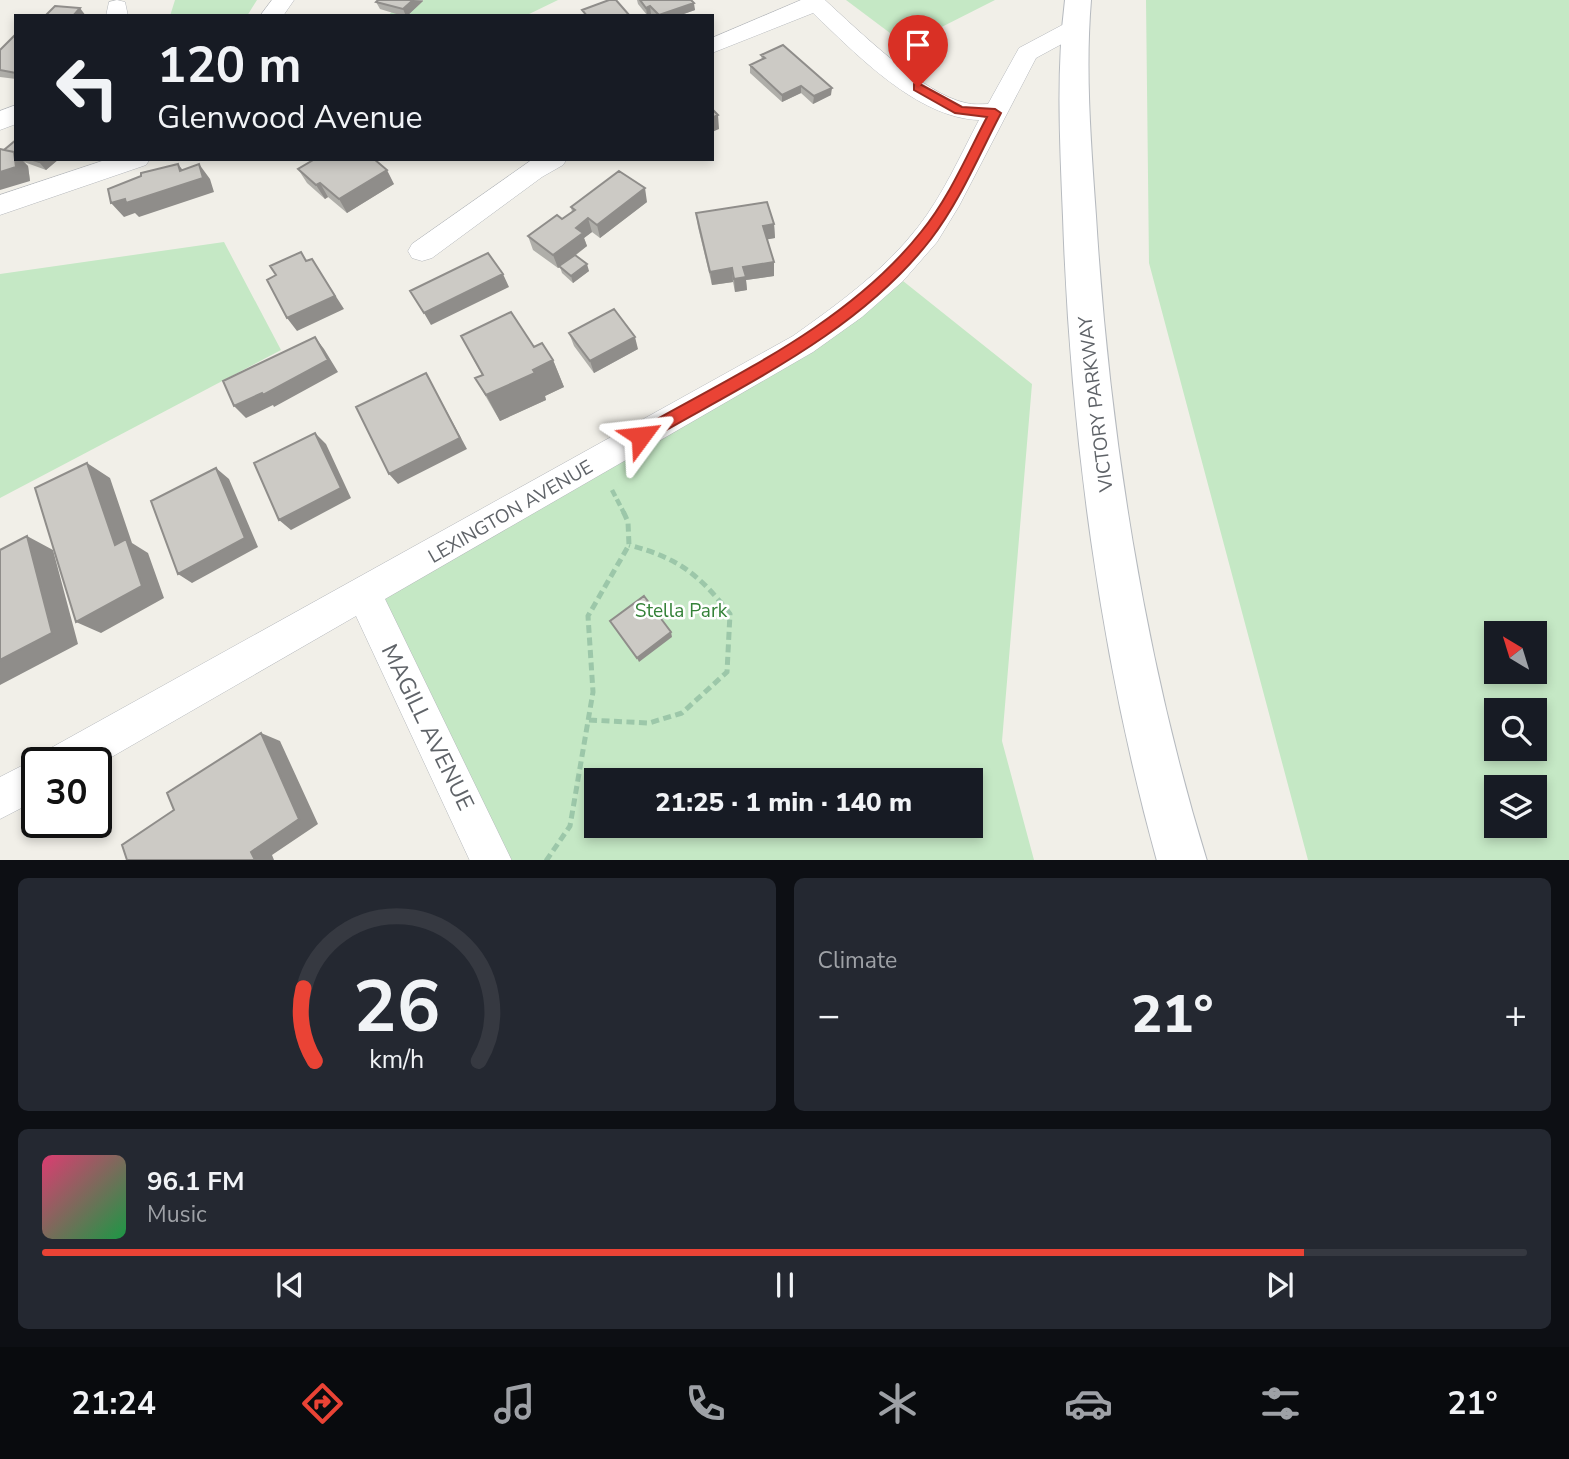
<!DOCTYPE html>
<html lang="en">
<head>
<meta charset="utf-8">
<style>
  body { margin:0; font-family:"Nunito Sans",sans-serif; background:#242831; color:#f1f3f6; height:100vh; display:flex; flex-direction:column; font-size:26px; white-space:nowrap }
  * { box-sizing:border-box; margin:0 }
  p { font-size:23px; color:#9ea1a6 }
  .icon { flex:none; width:38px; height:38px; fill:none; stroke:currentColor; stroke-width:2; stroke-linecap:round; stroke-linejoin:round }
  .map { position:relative; height:860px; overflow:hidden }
  .sheet { display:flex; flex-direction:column; gap:18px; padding:18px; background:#0d0f14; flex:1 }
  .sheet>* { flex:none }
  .guide { position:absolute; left:14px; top:14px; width:700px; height:147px; border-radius:0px; box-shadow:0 4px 10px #0003; background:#171b24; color:#f1f3f6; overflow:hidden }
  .needle { width:46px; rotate:322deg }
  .tools { position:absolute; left:1484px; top:621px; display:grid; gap:14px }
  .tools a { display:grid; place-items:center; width:63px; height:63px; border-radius:0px; background:#171b24; box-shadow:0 4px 10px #0003; font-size:35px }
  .speed { position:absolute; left:21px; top:747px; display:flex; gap:14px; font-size:35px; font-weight:700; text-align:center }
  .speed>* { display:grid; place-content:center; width:91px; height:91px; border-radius:50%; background:#171b24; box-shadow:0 4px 10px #0003; line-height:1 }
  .speed .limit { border:4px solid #111; border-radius:10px; background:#fff; color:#111 }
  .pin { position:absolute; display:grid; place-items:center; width:60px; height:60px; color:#fff; margin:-72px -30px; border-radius:50% 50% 50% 0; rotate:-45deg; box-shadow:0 0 7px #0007 }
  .pin .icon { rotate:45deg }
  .me { position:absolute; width:77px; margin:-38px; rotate:60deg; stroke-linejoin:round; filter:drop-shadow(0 0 5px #0008) }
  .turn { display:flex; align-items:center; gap:24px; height:147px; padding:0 28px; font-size:32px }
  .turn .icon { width:91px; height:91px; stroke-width:2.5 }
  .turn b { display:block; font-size:49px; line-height:60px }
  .big { font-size:52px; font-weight:800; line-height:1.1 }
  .sheet .tile { flex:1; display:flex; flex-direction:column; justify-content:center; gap:10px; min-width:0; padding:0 24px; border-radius:10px; background:#242831 }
  .sheet .dial { align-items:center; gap:0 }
  .dial svg { height:182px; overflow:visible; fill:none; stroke:#363941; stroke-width:7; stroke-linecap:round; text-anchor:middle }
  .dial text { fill:#f1f3f6; stroke:none }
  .song { display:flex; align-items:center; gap:21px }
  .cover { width:84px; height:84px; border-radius:10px; background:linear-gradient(135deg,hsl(340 70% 55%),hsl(140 70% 35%)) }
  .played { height:7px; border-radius:4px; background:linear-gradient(90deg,#ea4335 85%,#363941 85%) }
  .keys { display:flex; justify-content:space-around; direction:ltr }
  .heat { display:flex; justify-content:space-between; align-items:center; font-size:38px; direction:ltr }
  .sheet .tiles { flex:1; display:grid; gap:18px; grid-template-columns:1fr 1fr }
  .tile:last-child { grid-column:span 2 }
  .trip { position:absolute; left:584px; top:768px; width:399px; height:70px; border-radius:0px; background:#171b24; box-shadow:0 4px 10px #0003; font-weight:800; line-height:70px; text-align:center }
  .tab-bar { display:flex; height:112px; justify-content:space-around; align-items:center; background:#090b0e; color:#9ea1a6 }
  .tab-bar .icon { width:49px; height:49px }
  .tab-bar .on { color:#ea4335 }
  .tab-bar b { font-size:32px; color:#f1f3f6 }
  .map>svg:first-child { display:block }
</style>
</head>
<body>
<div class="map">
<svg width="1569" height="861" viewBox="0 0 1569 861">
  <rect width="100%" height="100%" fill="#f1efe8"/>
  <path fill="#c5e8c5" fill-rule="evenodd" d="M175,0h82l-10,16h-77z
    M402,0h156l-33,16h-137z
    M846,0h149l-89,45z
    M1146,0h423v860h-261l-159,-597zM1496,634h39v38h-39zM1535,710v39h-39v-39zM1496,788h39v38h-39z
    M224,242l57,108 -281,148v-224z
    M893,273l139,111 -30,357 32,119h-542l-128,-266 439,-250zM597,780h374v46h-374z"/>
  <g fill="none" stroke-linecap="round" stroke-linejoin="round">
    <defs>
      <path id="street" d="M117,0l8,2 3,14h-22l3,-14z
        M272,0h22l-11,16h-23z
        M801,0h24c33,30 98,94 141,103 7,2 15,1 22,1l31,-56 47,-25h16l3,5 -3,5 -46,25 -77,148 -22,36 -34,39 -41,36 -49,35 -428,247 127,262h-42l-114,-245 -260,150v-3h-59v37l-37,19v-42l37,-19 7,3 5,-12 744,-413c45,-32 91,-65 125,-109 25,-32 42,-71 61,-107 -62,-2 -123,-66 -166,-107l-101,40v-15z
        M16,105v19l-16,6v-19z
        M108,159h42l-4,6 -146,50v-20z
        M533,159h34l-4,6 -21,12 -110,81 -10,3 -10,-3 -4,-7 4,-7z"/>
      <path id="secondary" d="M1065,0h26c-6,72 0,144 5,216 13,213 48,441 111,645h-50c-57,-205 -87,-432 -94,-644 -3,-72 -7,-145 2,-217z"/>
    </defs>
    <use href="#street" stroke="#b5b8bc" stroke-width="1"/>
    <use href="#secondary" stroke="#b6babf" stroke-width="2"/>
    <path stroke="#9cc7a9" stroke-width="4.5" stroke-dasharray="7 3.5" stroke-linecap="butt" d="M612,490l12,23"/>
    <path stroke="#9cc7a9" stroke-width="5" stroke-dasharray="8 4.5" stroke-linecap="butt" d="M589,720l60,3 33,-10 45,-41 3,-58c-31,-40 -52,-56 -101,-69
      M546,861l24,-35 23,-134 -5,-76 41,-71 -1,-23 -5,-11"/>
    <use href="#street" fill="#fff" fill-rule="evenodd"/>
    <use href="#secondary" fill="#fff" fill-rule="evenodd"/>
  </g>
  <path fill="#afaea9" d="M378,0h45v1l-16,15h-4l-23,-7 -4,-7z
    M637,0h54l4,10 -17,6h-25l-2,-2 -4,1 -9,-11z
    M16,34v45l-16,-2v-27z
    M761,55l70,40 -18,9 -12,-11 -19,9 -32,-29v-8l12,-5z
    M16,159h43l-13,11 -22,-8 4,4 2,15z
    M298,169l96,15 -47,29 -19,-16 -3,2 -18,-16z
    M647,202l-47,36 -8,-6 -8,6 3,8 -11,9 13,16 -16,12 -11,-10 -2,-6 -2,1 -25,-18 -5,-14 34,-17 10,-7 -1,-5z
    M696,213l78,11 1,14 -8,1 7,23v14l-28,4 1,10 -12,2 -2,-10 -21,3 -14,-58z
    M569,333l69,16 -44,24 -20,-27z
    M461,336l73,11 19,13 11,27 -19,9 1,4 -46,21 -25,-43 7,-3z"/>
  <path fill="#8f8d8a" d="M413,0l10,1 -16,15h-1l-3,-7z
    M694,3l1,7 -17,6h-19v-1z
    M650,6l1,8 -4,1 -1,-7z
    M80,8l6,8h-13z
    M801,86v7l-19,9v-7z
    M832,88l-1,7 -18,9 1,-8z
    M718,115l1,14 -7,3v-14z
    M14,152l2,1v6h5l7,7 2,15 -30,9v-18z
    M43,159h16l-13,11 -7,-8z
    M178,164l11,14 10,-14 11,15 4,13 -75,25 -4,-4 -11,4 -13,-14 14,-4 55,-28z
    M387,170l7,14 -47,29 -8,-14z
    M320,183l8,14 -3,2 -9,-14z
    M645,188l2,14 -47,36 -3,-13z
    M588,218l4,14 -8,6 3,8 -29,22 -5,-13 23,-27z
    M774,224l1,14 -11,2 -1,-14z
    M312,259l32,50 -47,22 -10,-13z
    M774,262v14l-28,4 1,10 -12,2 -1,-13 9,-12z
    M587,264l2,7 -16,12 -2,-7z
    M732,268l1,14 -21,3 -2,-13z
    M503,274l6,13 -78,38 -7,-12z
    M315,337l9,12 14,23 -64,35 -1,-2 -27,13 -12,-12z
    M635,337l3,12 -44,24 -4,-12z
    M553,360l11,27 -19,9 1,4 -46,21 -14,-26z
    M426,373l41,76 -69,35 -9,-10z
    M315,433l11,11 25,54 -60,32 -12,-10z
    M87,463l23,15 22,65 16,10 16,45 -63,35 -25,-11 39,-77z
    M216,468l13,11 29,68 -66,36 -14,-9z
    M27,536l26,14 25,94 -78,41v-25z
    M671,632l1,5 -33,25 -2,-4z
    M261,733l19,8 38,83 -46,31 2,5h-19l-4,-8z"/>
  <path fill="#cccac5" stroke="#8f8d8a" stroke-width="2" d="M378,0h35l-10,9 -27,-7z
    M609,0h7l14,16h-43l-5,-6z
    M640,0h51l3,3 -35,12 -9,-9 -4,2z
    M55,6l25,2 -7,8h-28z
    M16,34v39l-16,-3v-20z
    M783,45l49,43 -18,8 -13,-10 -19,9 -32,-30 15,-7 -4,-3z
    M712,109l6,6 -6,3z
    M16,140v13l-2,-1 -10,-2z
    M0,149l14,3 2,15 -16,5z
    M30,159h13l-4,3z
    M315,159h59l13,11 -48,29 -19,-16 -4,2 -18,-16z
    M178,164l2,7 19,-7 4,14 -77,25 -1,-4 -14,4 -3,-14 33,-13v-3z
    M619,171l26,17 -48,37 -9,-7 -12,10 7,5 -30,22 -25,-19 29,-21 5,4 13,-9 -4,-3z
    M767,202l7,22 -11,2 11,36 -31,5 3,10 -12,2 -2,-11 -22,4 -14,-59z
    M301,252l5,9 6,-2 23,37 -48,22 -20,-38 9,-5 -6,-9z
    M488,253l15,21 -79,39 -14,-22z
    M575,255l12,9 -16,12 -12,-10z
    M614,309l21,28 -45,24 -21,-28z
    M511,312l23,35 8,-4 11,17 -20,10 2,3 -49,22 -11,-17 8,-3 -22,-39z
    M315,337l13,23 -65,35 -1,-2 -28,13 -11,-25z
    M426,373l34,65 -71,36 -33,-67z
    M315,433l26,55 -62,32 -25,-57z
    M87,463l28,82 11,-6 16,47 -66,36 -41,-134z
    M216,468l29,70 -67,36 -27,-73z
    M27,536l25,97 -52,27v-110z
    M644,596l27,36 -34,26 -27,-37z
    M261,733l38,86 -48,33 4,8h-128l-5,-15 52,-35 -7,-17z"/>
  <path fill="#ea4335" stroke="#982c22" stroke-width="2" d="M918,83l44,24 33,2 6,4c-22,42 -41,88 -70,126 -72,93 -184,144 -284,202h-11l-3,-5 3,-5c100,-57 212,-107 285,-199 28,-34 46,-77 66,-115l-32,-4 -41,-23v-6z"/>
  <g text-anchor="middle" stroke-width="5" stroke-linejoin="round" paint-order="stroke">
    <g font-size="19" fill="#5f6368" stroke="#fff">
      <text transform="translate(1095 404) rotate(-97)" y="7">VICTORY PARKWAY</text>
      <text transform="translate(510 511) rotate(-30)" y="7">LEXINGTON AVENUE</text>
    </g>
    <g font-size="19" fill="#348238" stroke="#fff">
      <text x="681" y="617">Stella Park</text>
    </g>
    <g font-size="23" fill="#5f6368" stroke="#fff">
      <text transform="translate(428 727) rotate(64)" y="8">MAGILL AVENUE</text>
    </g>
  </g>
</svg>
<div class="tools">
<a><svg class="needle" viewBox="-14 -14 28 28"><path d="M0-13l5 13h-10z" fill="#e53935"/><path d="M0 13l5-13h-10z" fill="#9ea1a6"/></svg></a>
<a><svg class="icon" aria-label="search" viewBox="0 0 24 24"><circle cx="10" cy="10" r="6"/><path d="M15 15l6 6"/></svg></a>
<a><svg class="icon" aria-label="layers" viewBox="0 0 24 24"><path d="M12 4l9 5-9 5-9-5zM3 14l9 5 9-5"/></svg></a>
</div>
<div class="speed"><div class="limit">30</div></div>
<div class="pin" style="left:918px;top:87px;background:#d93025"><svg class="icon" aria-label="arrive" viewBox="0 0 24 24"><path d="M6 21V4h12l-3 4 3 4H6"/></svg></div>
<svg class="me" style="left:641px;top:436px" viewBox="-20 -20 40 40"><path d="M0-17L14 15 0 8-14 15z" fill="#ea4335" stroke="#fff" stroke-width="4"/></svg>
<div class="trip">21:25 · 1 min · 140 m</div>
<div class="guide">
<div class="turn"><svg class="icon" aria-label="left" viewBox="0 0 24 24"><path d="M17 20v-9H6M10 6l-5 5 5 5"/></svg><div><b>120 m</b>Glenwood Avenue</div></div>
</div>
</div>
<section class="sheet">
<div class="tiles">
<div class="tile dial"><svg viewBox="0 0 100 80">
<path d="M14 69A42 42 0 1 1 86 69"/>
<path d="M14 69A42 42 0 0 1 9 37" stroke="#ea4335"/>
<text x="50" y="56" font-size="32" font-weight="700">26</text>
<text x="50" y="72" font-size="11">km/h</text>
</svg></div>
<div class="tile"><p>Climate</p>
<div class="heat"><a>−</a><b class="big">21°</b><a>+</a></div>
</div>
<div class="tile">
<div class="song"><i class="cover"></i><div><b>96.1 FM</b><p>Music</p></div></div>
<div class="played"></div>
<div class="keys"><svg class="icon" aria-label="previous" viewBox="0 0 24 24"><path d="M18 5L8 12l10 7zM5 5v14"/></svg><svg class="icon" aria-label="pause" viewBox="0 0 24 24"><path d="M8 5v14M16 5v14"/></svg><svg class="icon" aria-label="next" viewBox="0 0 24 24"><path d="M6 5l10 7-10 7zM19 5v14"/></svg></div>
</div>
</div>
</section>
<nav class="tab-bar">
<b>21:24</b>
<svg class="icon on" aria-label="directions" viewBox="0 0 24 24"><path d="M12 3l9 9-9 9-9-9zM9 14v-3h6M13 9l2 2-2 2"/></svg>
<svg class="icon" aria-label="music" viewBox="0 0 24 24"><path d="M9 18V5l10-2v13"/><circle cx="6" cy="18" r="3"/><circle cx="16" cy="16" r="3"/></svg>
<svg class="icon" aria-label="phone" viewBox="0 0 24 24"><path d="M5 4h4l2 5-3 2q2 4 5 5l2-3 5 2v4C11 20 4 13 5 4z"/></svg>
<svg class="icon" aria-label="climate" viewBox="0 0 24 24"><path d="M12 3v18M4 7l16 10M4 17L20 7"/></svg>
<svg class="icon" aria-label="car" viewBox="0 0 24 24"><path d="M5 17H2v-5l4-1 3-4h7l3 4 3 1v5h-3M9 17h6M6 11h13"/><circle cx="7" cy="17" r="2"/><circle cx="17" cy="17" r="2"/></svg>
<svg class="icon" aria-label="filters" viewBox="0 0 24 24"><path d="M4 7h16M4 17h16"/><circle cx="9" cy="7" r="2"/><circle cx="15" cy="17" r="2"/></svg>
<b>21°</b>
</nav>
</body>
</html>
